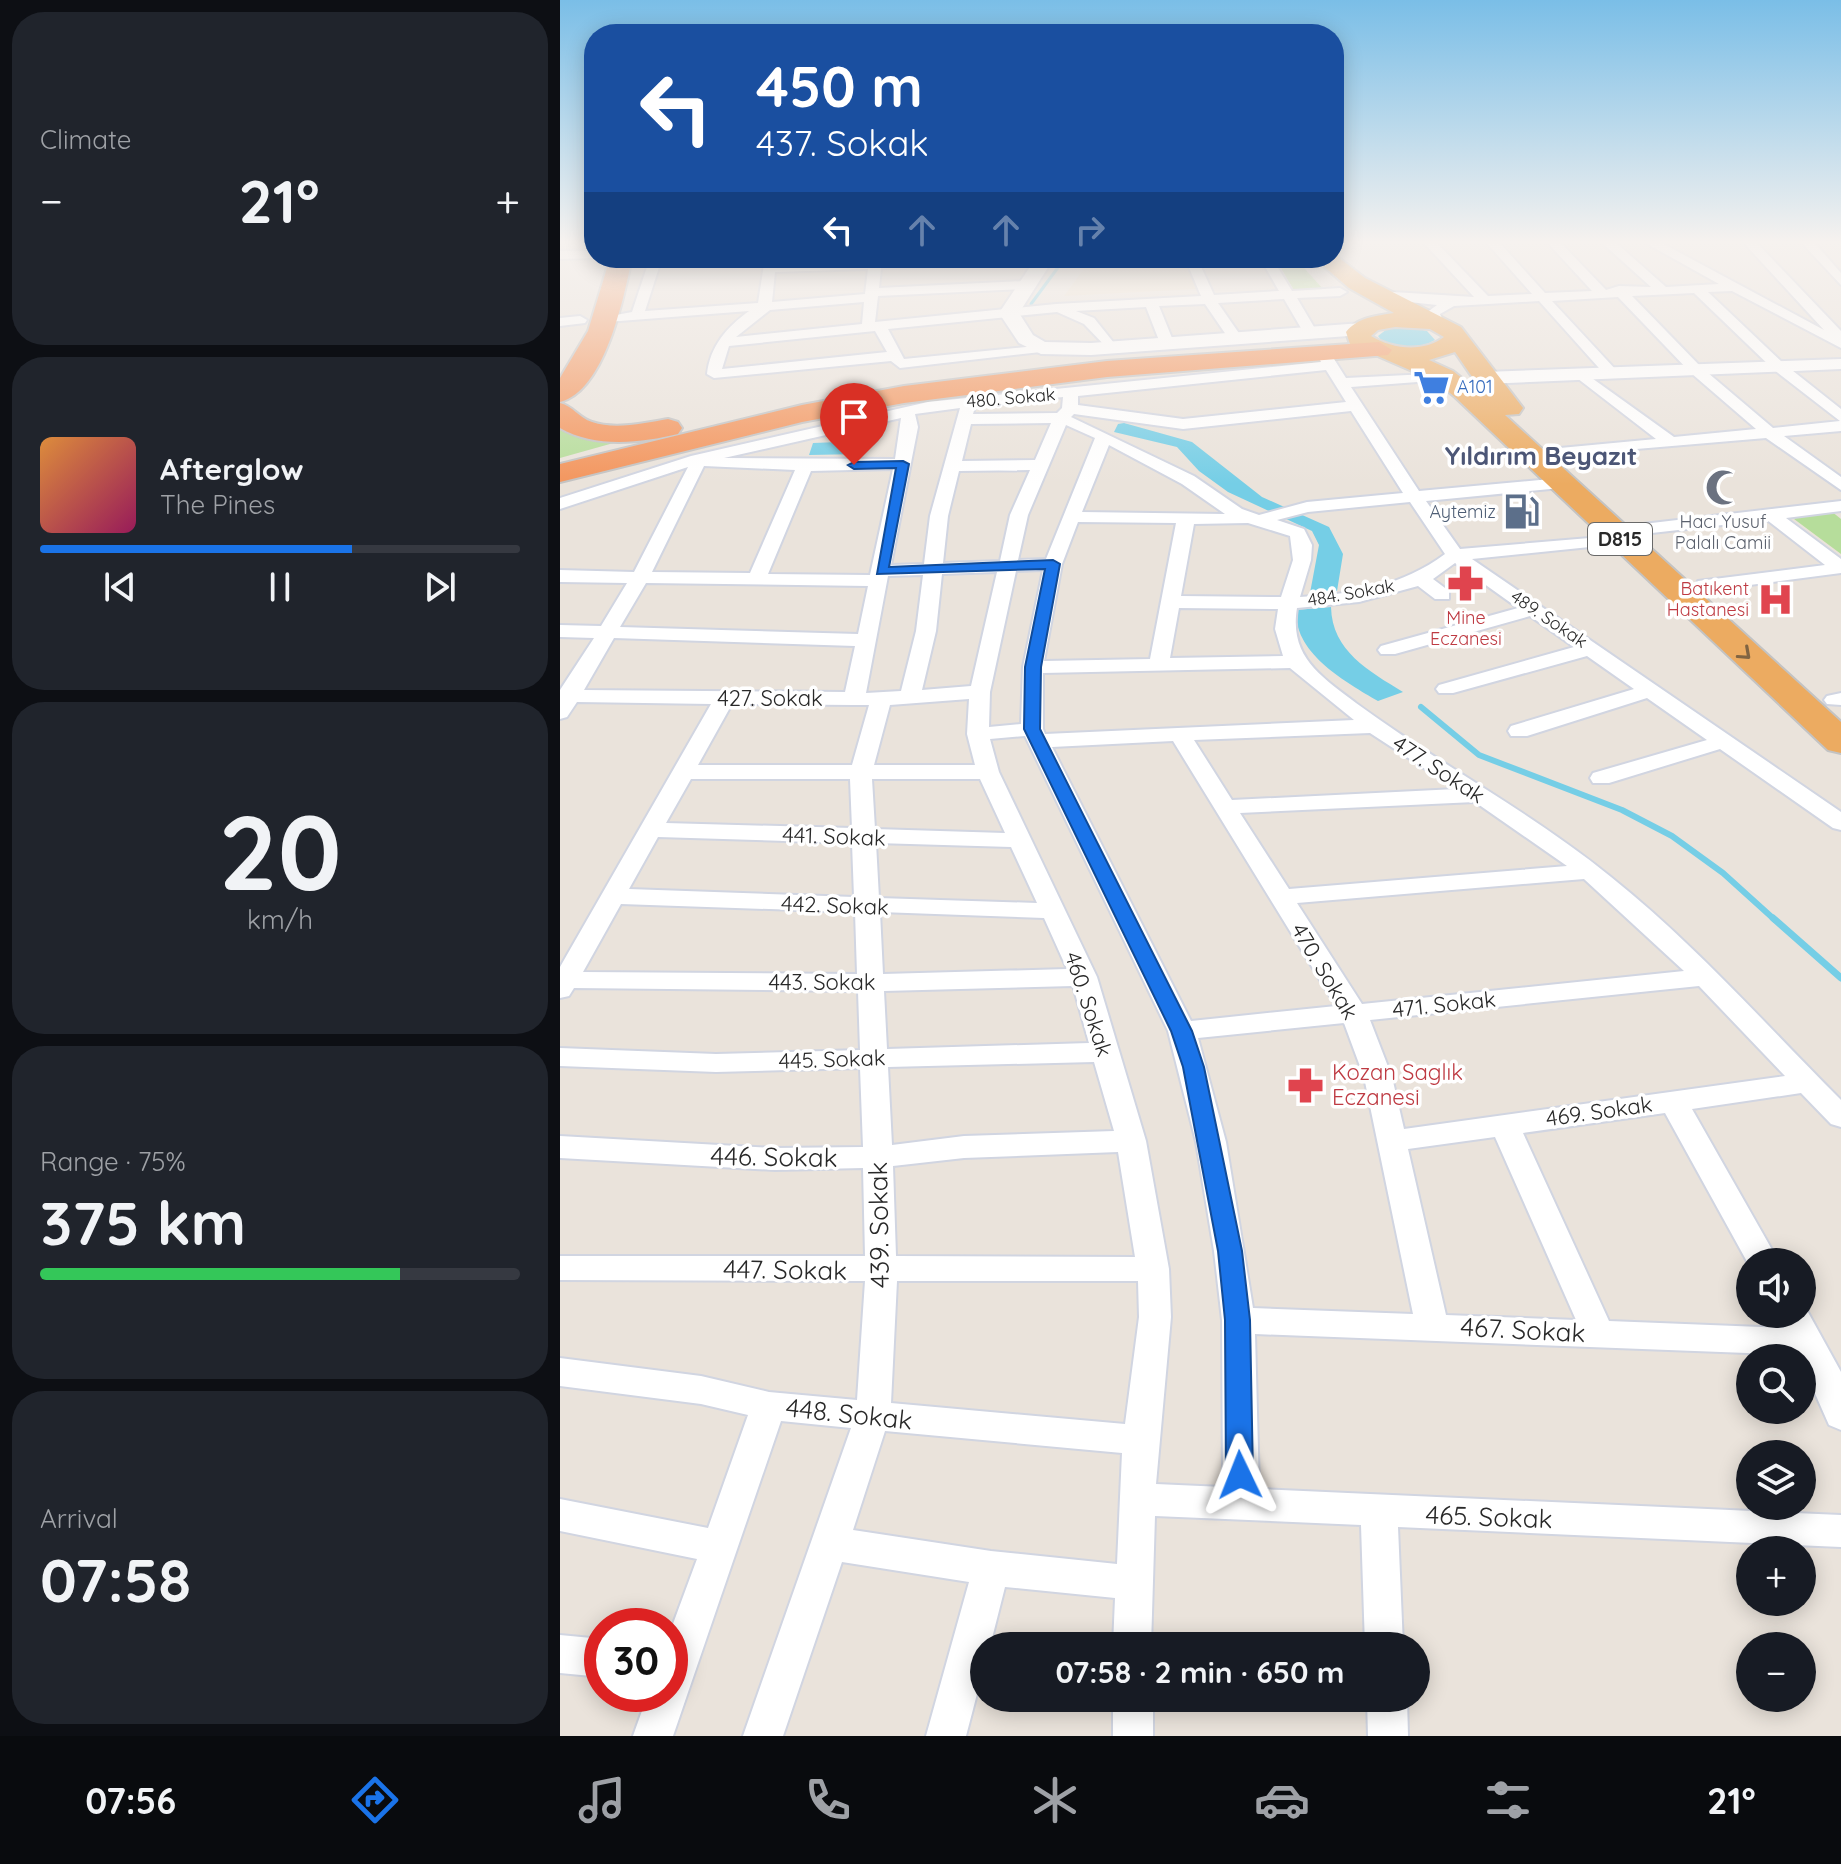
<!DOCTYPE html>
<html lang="en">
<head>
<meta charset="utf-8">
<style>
  body { margin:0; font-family:Quicksand,sans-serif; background:#20242c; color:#f1f3f6; height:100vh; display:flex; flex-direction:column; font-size:30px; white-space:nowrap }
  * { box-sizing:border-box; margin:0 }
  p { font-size:26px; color:#9ea1a6 }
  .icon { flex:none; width:44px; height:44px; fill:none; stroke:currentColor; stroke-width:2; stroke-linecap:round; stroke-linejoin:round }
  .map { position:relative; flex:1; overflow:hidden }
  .details { display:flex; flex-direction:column; gap:12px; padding:12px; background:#0d0f14; width:560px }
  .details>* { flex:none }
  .guide { position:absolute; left:24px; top:24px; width:760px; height:244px; border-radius:32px; box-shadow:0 4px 20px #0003; background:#1a4fa0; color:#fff; overflow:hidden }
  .buttons { position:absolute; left:1176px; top:1248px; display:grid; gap:16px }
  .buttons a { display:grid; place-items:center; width:80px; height:80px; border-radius:50%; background:#171b24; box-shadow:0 4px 20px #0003; font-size:40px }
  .speed { position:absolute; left:24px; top:1608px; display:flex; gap:16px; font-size:40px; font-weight:700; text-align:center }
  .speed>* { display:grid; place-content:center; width:104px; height:104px; border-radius:50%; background:#171b24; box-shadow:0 4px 20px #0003; line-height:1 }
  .speed .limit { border:12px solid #d22; background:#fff; color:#111 }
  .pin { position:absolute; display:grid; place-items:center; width:68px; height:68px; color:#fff; margin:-82px -34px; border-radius:50% 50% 50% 0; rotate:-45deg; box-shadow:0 0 8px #0007 }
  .pin .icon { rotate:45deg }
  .me { position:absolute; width:88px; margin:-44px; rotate:358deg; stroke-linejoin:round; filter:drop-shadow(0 0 6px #0008) }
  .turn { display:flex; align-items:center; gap:28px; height:168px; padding:0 40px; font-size:36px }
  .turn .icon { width:104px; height:104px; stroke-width:2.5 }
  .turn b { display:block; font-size:56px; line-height:68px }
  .lanes { display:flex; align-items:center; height:76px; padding:0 40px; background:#0003; justify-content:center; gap:40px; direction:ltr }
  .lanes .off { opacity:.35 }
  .big { font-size:60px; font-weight:700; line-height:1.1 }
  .details .tile { flex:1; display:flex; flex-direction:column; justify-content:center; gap:12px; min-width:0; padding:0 28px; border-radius:32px; background:#20242c }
  .details .dial { align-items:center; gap:0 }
  .dial b { font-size:104px; line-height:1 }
  .song { display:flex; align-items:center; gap:24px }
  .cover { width:96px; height:96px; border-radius:12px; background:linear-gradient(135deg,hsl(30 70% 55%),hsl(330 70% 35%)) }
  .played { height:8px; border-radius:4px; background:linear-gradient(90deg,#1a73e8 65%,#363941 65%) }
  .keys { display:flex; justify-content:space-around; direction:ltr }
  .heat { display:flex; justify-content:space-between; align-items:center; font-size:44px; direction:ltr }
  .charge { height:12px; border-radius:6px; background:linear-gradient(90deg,#34c759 75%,#363941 0) }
  .trip { position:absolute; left:410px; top:1632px; width:460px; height:80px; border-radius:40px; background:#171b24; box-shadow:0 4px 20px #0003; font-weight:700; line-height:80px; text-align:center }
  .tabs { display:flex; height:128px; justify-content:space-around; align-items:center; background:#090b0e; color:#9ea1a6 }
  .tabs .icon { width:56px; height:56px }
  .tabs .on { color:#1a73e8 }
  .tabs b { font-size:36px; color:#f1f3f6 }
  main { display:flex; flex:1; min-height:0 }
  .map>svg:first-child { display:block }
</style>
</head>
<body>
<main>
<section class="details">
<div class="tile"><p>Climate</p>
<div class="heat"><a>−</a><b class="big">21°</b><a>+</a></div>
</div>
<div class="tile">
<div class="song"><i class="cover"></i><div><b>Afterglow</b><p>The Pines</p></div></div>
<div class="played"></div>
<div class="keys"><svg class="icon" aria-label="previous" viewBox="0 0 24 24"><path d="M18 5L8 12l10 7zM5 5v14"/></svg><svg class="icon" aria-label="pause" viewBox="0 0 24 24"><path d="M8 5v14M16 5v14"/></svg><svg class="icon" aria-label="next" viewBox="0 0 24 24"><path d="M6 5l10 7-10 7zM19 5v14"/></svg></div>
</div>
<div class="tile dial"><b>20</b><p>km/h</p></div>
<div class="tile"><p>Range · 75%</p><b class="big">375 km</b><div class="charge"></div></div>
<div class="tile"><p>Arrival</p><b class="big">07:58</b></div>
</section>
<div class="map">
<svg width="1281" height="1736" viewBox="0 0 1281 1736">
  <rect width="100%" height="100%" fill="#eae3db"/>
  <path fill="#ebdfcc" d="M532,258h94l11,31 -133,7z"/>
  <path fill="#b6dd9b" d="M715,258h20l29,32 -29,2z
    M0,423l82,12 -82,23z
    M1271,511l10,8v35l-51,-38z"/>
  <path fill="#75cee6" d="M850,327l17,4 8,9c-17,10 -37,7 -54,0l-3,-4 9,-7z
    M564,423l68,19 70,55 67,30 14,27 -6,37 -27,2 9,-48 -7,-14 -84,-39 -29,-21 -22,-24 -63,-15 4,-8z
    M305,441l-3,13 -53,1 4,-12z
    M771,607c1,44 38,64 72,85l-25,9c-32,-19 -84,-47 -82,-91z"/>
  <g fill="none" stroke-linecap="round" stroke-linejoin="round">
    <path stroke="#75cee6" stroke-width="3" d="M471,304l34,-46"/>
    <path stroke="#75cee6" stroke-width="6" d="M861,707l58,48 143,55 50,26 51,37 52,47"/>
    <path stroke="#75cee6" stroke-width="7" d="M1213,918l68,60"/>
    <defs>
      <path id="minor" d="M862,241h13l53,55 44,-2 -47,-53h13l47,52 47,-2 -46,-50h13l47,49 13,-4 32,1 -51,-46h14l52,46 53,-3 -77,-43h16l166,89 -82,-89h13l86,90v17l-109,-57 -24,1 75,71 58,46v22l-57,5 57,41v13l-75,-52 -212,18v-6l6,-2 96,-9 -79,-61 -2,-3 7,-4 92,66 82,-8 -65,-56 -73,-76 -66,4 65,70 2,3 -7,4 -5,-1 -68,-76 -85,5 -14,8 5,10 -7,4 -5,-1 -7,-14 11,-8 -65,-7 -2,-3 7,-4 97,6zM1134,293l79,76 67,52 -67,7 -72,-61 -69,-71z
        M1240,241h13l28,32v12z
        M0,251h34l3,7 -37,1z
        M90,258h12l-17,53 113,-8 7,-45h12l-1,6 93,-3 1,-3h12v3l168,-1 -6,4 -163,4 -2,20 145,-7 6,4 -6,4 -146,7 -3,26 181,-18 145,-8 -16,-38h12l17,37 65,-4 -19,-33h12l20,33 48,-3 7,4 -7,4 -43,2 20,34 -7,4 -5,-1 -21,-36 -66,4 25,36 -7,4 -5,-1 -26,-38 -46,2 15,37 -7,4 -7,-4 -14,-36 -70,4 18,7 24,30 -7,4 -27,-28 -27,-12 -169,17 16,30 142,-14v6l-5,1 -141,16 -9,-7 -177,17 -7,-4c3,-28 20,-47 42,-63l-142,11 -7,-4 32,-6zM308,269l-3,25 -93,8 3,-30zM304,302l-2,22 -126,13 34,-27zM315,331l12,21 -165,17 7,-23z
        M20,316l7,4 -2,3 -25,3v-8z
        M764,350l5,1 17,27 103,-5v6l-5,1 -93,7 68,104 142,-13 8,5 -8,5 -135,13 34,48 165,-14 3,4 -9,5 -147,15 369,253v18l-8,-2 -113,-79 -111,34h-16l-3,-5 3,-5 114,-33 -60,-42 -120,38h-16l-3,-5 3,-5 123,-37 -47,-33 -134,37h-14l-3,-4 3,-4 135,-38 -44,-31 -135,38h-14l-3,-4 3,-4 137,-38 -63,-45 -22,16 16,12v8h-14l-17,-13 -59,16 -62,6c-8,49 24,68 59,95 83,61 175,109 255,174 84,67 154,147 230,223v27l-10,-3 -30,-31 -109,16 87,153h-29v5l-85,-154 -142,20 86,188 175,7 -7,-14h25l2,-9 37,67v58l-12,-5 -31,-70 -543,-21 4,155 582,26v32l-443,-20 5,119h-38l-4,-121 -206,-9 -4,130h-38l2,-48 -110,-11 -15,59h-6v21l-18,69h-40l43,-154 -127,-20 -59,174h-40l108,-308 -70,-7 -108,315h-40l15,-42h22v-62l27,-73 -137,-28v-32l148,29 40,-113 -47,-11 -141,-18v-28l141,18 68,16 88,8 8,-119 -305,-1v-24h305l-2,-88 -88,2 -215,-12v-22l215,12 88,-1 -3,-79 -144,4 -156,-6v-18l156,6 144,-4 -2,-59 -284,-3 -5,8 -9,2v-31l151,-263 -134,-2 -10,15 -7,2v-29l34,-52 -34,-1v-12l41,1 26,-43 -67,-1v-12l74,2 54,-105 -128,42v-11l131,-42 237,-54 393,-40 -4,-8zM766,370l20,32 -163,17 -105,-14v-9zM503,397l-1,11 -5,5 -84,1 2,-7zM400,408l-30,108 -6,48 -33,1 27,-138 -3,-13zM791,411l52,82 -96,9 -48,13 -17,-6 -48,-33 -123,-59 3,-3 109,15zM341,418l-6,41 -171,-1zM491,423l-16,37 -73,1 9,-37zM506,425l29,13 -49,121 -28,1 10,-45zM549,445l73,39 43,30 -143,-2zM144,466l91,4 -45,103 -98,-1zM333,469l-23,106 -102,-1 43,-103zM470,470l-20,45 -10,46 -57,2 5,-47 11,-45zM850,502l35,52c-43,32 -91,40 -145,43l11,-37 1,-15 -8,-16 -27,-9 31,-8zM518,522l98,1 -26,136 -106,2 18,-97zM688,523l42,13 3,24 -12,37 -100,-1 13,-72zM483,570l-20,97 -2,57 -32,3 1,-35 26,-121zM437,572l-26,114 -49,4 14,-59 6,-57zM363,575l-7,56 -15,60 -35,2 22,-117zM86,583l222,3 -10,48 -238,-7zM619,608l99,1 -3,20 8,27 -113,2zM54,638l241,8 -10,46 -261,-2zM730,668l64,52 -309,14 -2,-5v-56zM409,699l-2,35 8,31h-101l16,-60zM172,704l122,1h15l-17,60h-154zM810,733l86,56 -224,11 -38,-60zM465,736l143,295 28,111 18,109 8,69 1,167 -67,-3 15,-167 -2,-48 -23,-128 -49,-164 -98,-205 -9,-33zM613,741l163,265 -145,15 -139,-274zM131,779h159l2,49 -186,-5zM312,779h108l25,54 -130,-4zM915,802l92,64 -278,23 -49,-76zM98,837l194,6 2,54 -225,-8zM316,843l135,4 26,56 -158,-5zM1024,879l100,92 -322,33 -65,-101zM61,904l234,8 2,62 -274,-2zM320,912l164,6 23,51 -184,5zM513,986l16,57 -202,6 -3,-58zM1139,986l86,90 -381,53 -12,-52 -22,-57zM784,1023l20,54 49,237 -160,-6 -27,-166 -28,-104zM534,1062l20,69 -150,5 -72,9 -4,-78zM935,1137l81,183 -130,-5 -38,-166zM558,1152l17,105 -239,-1 -3,-90 71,-8zM337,1281h241l1,36 -14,107 -234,-21zM325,1431l237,22 -5,111 -126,-13 -138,-21z
        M1281,501v10l-55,7 55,41v14l-136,18 -9,-6 2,-4 127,-16 -58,-45 -124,14 -9,-5 9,-5z
        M1281,693v12l-14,-1 -3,-4 3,-4z
        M0,1635l42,4v38l-42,-4z
        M553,1698h40v38h-40z
        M807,1698h40l1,38h-40z"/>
      <path id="tertiary" d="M1281,359v10l-357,15 -9,-6 9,-6z"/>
      <path id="secondary" d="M476,258h18l-35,55 14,22 12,7 46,1 271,-20 10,6 -10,6 -271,20 -50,-1 -22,-11 -20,-30z"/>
      <path id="trunk" d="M774,254l31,24 96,49 62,81 -4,6 -14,1 336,307v31l-13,-3 -373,-353 -20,-16 -85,-37 -4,-12c12,-15 30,-16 48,-19l-45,-25 -35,-30h20zM835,327l35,2 14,8c-21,16 -52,12 -73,-1l7,-6zM895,352l31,45 -33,-26 -24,-11z"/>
      <path id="motorway" d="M50,258h22c-8,39 -27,133 -72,144v-24l28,-47z
        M819,342l13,8 -4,5 -281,22 -203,26 -102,19 -242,60v-18l242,-59 102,-19 203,-25z
        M0,403c13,3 19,15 32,19 23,8 53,1 76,-3l10,3 4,6 -4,6c-37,9 -84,14 -118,-6z"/>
    </defs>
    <use href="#minor" stroke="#d1d5e1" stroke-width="4"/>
    <use href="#tertiary" stroke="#d1d5e1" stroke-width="4"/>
    <use href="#secondary" stroke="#d1d5e1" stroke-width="4"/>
    <use href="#trunk" stroke="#c3c3c3" stroke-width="4"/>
    <use href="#motorway" stroke="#c3c3c3" stroke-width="4"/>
    <use href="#minor" fill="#fff" fill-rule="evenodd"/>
    <use href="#tertiary" fill="#fff" fill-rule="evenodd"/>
    <use href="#secondary" fill="#fff" fill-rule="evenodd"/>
    <use href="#trunk" fill="#ecab61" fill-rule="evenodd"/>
    <use href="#motorway" fill="#f3965e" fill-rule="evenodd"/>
  </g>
  <defs><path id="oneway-chevron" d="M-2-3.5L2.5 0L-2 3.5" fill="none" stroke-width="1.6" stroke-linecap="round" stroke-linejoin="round" transform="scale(2)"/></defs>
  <use stroke="#816442" href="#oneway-chevron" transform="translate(1185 654) rotate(42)"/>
  <linearGradient id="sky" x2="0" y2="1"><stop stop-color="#7abee7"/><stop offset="0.5" stop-color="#f6f2ef"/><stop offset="1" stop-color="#f6f2ef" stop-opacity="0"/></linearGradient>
  <rect width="1281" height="484" fill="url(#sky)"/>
  <path fill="#1a73e8" stroke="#114b97" stroke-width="2" d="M343,461l6,3 -20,103 164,-7 7,4 -19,103 -1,62 152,302 12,36 38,184 8,69 3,155 -4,8 -9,4 -10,-4 -4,-8 -1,-155 -7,-69 -35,-184 -12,-36 -147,-302 1,-62 20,-98 -168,5 19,-106 -42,1 -6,-4 6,-3z"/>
  <defs>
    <symbol id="supermarket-bare" viewBox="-9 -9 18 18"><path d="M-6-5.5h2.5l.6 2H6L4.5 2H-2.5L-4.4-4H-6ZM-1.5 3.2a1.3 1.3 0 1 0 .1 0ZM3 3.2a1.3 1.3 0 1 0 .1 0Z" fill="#3f7fe0" stroke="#fff" stroke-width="2.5" paint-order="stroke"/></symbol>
    <symbol id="mosque-bare" viewBox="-9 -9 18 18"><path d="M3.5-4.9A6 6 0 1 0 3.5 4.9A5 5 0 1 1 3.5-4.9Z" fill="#6b7280" stroke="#fff" stroke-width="2.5" paint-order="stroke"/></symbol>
    <symbol id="fuel-bare" viewBox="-9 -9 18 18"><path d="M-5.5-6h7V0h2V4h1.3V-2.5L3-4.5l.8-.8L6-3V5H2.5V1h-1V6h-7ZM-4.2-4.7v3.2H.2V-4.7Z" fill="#5c6f8a" stroke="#fff" stroke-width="2.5" paint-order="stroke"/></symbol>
    <symbol id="pharmacy-bare" viewBox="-9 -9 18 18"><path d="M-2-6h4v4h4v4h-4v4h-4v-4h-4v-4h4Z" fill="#e0444e" stroke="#fff" stroke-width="2.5" paint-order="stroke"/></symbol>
    <symbol id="hospital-bare" viewBox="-9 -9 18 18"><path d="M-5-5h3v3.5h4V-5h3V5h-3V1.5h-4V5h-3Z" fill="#e0444e" stroke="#fff" stroke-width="2.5" paint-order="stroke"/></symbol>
  </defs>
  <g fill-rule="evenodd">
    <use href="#supermarket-bare" x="846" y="362" width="51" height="51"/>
    <use href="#mosque-bare" x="1138" y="462" width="51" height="51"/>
    <use href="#fuel-bare" x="936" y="486" width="51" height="51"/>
    <use href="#pharmacy-bare" x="880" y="558" width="51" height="51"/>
    <use href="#hospital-bare" x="1190" y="574" width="51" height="51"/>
    <use href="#pharmacy-bare" x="720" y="1060" width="51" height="51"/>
  </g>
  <g text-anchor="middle" stroke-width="7" stroke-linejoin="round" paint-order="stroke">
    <g font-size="18" fill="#366cbe" stroke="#fff" text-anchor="start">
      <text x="897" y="393">A101</text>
    </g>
    <g font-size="18" fill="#292929" stroke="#fff">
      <text transform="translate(451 398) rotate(-5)" y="6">480. Sokak</text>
      <text transform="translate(791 593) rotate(-10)" y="6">484. Sokak</text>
      <text transform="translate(989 619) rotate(34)" y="6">489. Sokak</text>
    </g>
    <g font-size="18" fill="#4e5e75" stroke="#fff" text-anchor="end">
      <text x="936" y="518">Aytemiz</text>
    </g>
    <g font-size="18" fill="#5b616d" stroke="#fff">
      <text x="1163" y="528">Hacı Yusuf<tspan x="1163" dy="21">Palalı Camii</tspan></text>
    </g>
    <g font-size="18" fill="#be3a42" stroke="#fff" text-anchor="end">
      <text x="1189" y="595">Batıkent<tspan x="1189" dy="21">Hastanesi</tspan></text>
      <text x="906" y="624" text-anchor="middle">Mine<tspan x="906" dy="21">Eczanesi</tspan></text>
    </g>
    <rect fill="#fff" stroke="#696969" stroke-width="2" x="1028" y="523" width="64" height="32" rx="6"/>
    <g font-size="20" font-weight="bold" fill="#292929">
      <text x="1060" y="546">D815</text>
    </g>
    <g font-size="22" fill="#292929" stroke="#fff">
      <text x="210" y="706">427. Sokak</text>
      <text transform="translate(879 769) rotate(33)" y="8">477. Sokak</text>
      <text transform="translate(274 836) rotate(2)" y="8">441. Sokak</text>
      <text transform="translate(275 905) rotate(2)" y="8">442. Sokak</text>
      <text transform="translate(765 971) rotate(59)" y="8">470. Sokak</text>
      <text x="262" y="990">443. Sokak</text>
      <text transform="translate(529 1004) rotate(72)" y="8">460. Sokak</text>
      <text transform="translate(884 1004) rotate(-6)" y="8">471. Sokak</text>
      <text transform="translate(272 1059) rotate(-2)" y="8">445. Sokak</text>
      <text transform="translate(1039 1111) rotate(-8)" y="8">469. Sokak</text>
    </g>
    <g font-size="22" fill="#be3a42" stroke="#fff" text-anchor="start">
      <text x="772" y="1080">Kozan Saglık<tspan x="772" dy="25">Eczanesi</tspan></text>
    </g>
    <g font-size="26" font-weight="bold" fill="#4c5676" stroke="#fff">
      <text x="981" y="465">Yıldırım Beyazıt</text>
    </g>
    <g font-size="26" fill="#292929" stroke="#fff">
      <text transform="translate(214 1157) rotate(1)" y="9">446. Sokak</text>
      <text transform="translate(319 1225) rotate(-91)" y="9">439. Sokak</text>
      <text transform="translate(225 1270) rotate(1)" y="9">447. Sokak</text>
      <text transform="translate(963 1330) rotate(3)" y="9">467. Sokak</text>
      <text transform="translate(289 1414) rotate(6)" y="9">448. Sokak</text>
      <text transform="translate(929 1517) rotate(2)" y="9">465. Sokak</text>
    </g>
  </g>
</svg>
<div class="buttons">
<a><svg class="icon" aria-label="sound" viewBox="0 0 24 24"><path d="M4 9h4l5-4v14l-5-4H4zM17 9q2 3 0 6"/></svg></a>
<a><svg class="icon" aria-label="search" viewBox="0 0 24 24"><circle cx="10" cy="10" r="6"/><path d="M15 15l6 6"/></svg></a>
<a><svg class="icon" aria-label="layers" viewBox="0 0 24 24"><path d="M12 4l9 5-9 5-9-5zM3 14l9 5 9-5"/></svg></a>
<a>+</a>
<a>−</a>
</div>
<div class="speed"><div class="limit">30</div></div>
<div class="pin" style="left:294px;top:465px;background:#d93025"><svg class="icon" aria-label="arrive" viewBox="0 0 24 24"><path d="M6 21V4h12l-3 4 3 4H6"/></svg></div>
<svg class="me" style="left:680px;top:1475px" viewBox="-20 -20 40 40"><path d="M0-17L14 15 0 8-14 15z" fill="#1a73e8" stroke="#fff" stroke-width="4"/></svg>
<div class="trip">07:58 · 2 min · 650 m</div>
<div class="guide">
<div class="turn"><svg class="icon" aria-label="left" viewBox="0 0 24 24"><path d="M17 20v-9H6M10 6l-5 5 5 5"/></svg><div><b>450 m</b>437. Sokak</div></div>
<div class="lanes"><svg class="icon" aria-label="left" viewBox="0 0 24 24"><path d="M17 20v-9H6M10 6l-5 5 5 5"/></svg><svg class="icon off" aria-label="ahead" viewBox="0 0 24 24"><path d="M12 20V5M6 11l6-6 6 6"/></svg><svg class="icon off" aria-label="ahead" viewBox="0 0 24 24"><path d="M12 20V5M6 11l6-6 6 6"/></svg><svg class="icon off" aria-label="right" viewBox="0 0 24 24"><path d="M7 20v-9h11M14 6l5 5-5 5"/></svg></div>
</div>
</div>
</main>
<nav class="tabs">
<b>07:56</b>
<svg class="icon on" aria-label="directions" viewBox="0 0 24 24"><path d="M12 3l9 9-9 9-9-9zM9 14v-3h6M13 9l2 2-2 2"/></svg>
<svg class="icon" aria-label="music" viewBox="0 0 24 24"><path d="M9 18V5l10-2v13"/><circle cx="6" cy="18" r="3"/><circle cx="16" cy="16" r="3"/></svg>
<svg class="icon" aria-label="phone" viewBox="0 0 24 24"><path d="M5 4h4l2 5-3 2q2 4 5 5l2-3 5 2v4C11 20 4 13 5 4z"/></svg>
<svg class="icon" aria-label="climate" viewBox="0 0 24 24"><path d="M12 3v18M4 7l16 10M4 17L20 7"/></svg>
<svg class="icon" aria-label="car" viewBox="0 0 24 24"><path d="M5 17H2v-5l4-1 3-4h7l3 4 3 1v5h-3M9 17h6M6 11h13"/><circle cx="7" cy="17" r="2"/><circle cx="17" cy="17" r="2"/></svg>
<svg class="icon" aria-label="filters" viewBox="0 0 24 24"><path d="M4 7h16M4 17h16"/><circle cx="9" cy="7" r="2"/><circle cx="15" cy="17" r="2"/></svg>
<b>21°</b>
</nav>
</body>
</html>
